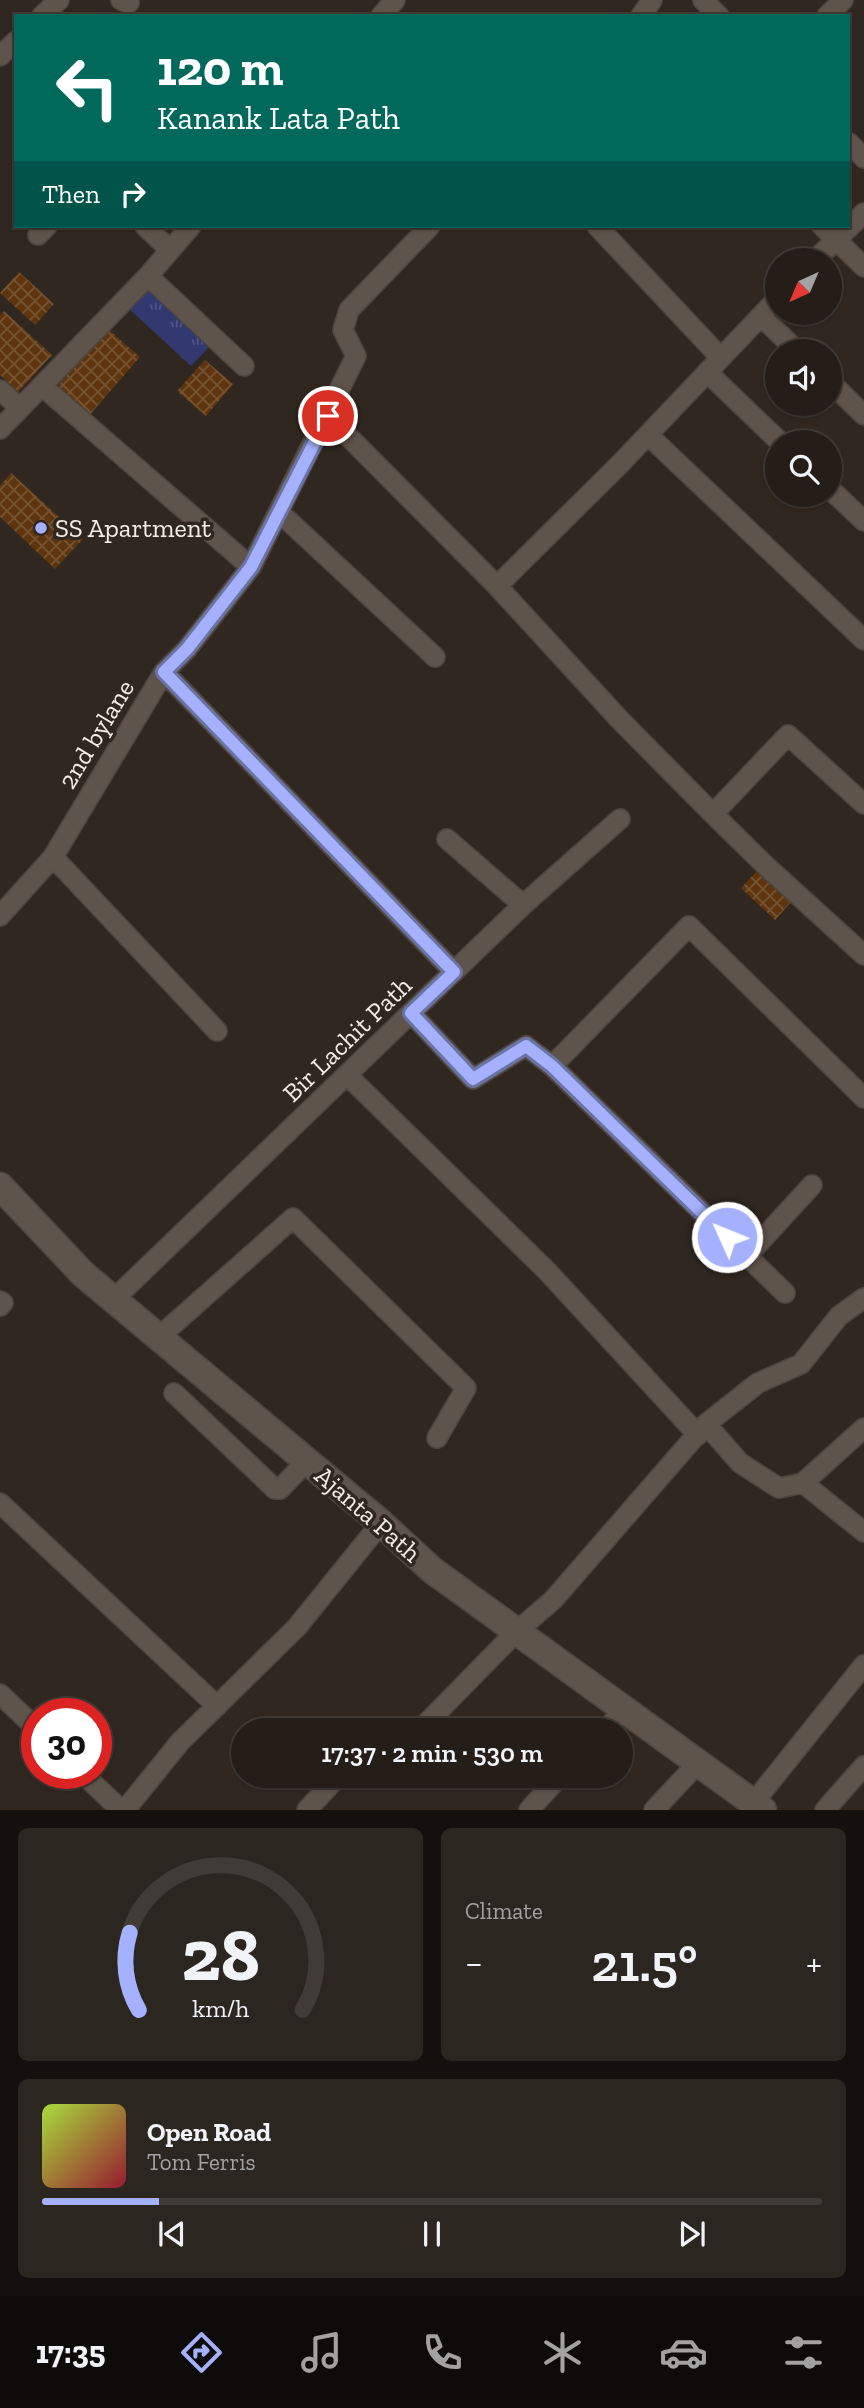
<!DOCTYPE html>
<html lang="en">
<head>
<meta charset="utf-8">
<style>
  body { margin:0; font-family:"Zilla Slab",serif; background:#2c2621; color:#f1f3f6; height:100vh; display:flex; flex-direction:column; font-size:26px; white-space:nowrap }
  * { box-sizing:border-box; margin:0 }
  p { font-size:23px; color:#a3a2a2 }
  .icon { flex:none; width:38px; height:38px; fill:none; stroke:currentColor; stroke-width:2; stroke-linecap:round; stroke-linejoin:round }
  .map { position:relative; height:1810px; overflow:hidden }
  .panel { display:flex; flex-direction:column; gap:18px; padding:18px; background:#14100d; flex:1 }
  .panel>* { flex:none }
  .hud { position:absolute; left:14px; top:14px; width:836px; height:214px; border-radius:0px; box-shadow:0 2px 5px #0004,0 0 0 2px #413b37; background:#00695c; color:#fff; overflow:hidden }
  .needle { width:46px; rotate:224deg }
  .buttons { position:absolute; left:765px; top:248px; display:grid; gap:14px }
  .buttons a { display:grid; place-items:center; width:77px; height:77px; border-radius:50%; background:#241d18; box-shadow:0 2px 5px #0004,0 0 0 2px #413b37; font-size:35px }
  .speed { position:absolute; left:21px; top:1698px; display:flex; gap:14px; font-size:35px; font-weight:700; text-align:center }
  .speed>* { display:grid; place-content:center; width:91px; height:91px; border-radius:50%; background:#241d18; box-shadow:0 2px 5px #0004,0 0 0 2px #413b37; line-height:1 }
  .speed .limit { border:10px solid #d22; background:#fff; color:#111 }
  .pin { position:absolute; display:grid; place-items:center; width:60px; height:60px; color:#fff; margin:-30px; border:4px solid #fff; border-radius:50%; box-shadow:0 2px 7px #0007 }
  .me { position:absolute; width:77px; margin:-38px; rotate:314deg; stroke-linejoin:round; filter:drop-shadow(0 0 5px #0008) }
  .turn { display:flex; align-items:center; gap:24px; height:147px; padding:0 28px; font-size:32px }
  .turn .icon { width:91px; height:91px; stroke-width:2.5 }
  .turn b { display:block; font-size:49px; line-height:60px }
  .then { display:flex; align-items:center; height:66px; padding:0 28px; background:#0003; gap:14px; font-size:26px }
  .big { font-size:52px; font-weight:600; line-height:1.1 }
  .panel .tile { flex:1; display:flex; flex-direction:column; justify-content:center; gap:10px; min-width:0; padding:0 24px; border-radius:10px; background:#2c2621 }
  .panel .dial { align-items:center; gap:0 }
  .dial svg { height:182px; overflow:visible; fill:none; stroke:#413b37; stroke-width:7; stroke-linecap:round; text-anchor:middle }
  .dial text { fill:#f1f3f6; stroke:none }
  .song { display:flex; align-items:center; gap:21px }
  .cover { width:84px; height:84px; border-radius:10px; background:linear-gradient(135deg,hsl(80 70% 55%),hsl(350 70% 35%)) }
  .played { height:7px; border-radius:4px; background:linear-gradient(90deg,#a5b1fc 15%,#413b37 15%) }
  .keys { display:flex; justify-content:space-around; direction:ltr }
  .heat { display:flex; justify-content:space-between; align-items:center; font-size:38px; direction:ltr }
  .panel .tiles { flex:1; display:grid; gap:18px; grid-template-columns:1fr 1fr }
  .tile:last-child { grid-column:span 2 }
  .trip { position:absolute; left:231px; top:1718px; width:402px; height:70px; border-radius:35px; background:#241d18; box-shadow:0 2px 5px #0004,0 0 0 2px #413b37; font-weight:600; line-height:70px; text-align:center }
  .tabs { display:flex; height:112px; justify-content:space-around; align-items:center; background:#0e0c0a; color:#a3a2a2 }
  .tabs .icon { width:49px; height:49px }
  .tabs .current { color:#a5b1fc }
  .tabs b { font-size:32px; color:#f1f3f6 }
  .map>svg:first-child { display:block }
</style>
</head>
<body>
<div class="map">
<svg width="864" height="1810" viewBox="0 0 864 1810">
  <defs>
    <pattern id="grass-tufts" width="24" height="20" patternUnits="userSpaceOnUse" patternTransform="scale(1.75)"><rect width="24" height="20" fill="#323870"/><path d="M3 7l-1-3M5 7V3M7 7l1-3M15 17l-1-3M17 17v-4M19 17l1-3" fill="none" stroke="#505584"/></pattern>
    <pattern id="building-cross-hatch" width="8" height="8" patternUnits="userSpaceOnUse" patternTransform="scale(1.75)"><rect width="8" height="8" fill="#5e350e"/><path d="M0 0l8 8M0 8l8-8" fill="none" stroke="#765331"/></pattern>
  </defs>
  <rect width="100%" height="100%" fill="#302720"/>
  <path fill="url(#grass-tufts)" d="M148,282l65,61 -22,23 -65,-60z"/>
  <path fill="url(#building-cross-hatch)" d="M19,272l35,32 -19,21 -35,-32z
    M4,311l48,44 -34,37 -18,-17v-60z
    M108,329l32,28 -53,61 -32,-29z
    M205,360l28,24 -27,32 -29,-25z
    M11,473l72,66 -28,30 -55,-52v-31z
    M759,869l34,31 -18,20 -34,-32z"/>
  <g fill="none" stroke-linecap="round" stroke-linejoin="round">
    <defs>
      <path id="street" d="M121,0l8,3
        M703,0l16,16
        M42,16l17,-16
        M381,16l14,-16
        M641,16l11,-16
        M827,16l16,-16
        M0,56l16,-15
        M849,143l15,15
        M145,226l25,24
        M597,226l124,132
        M822,226l42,41
        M38,235l9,-9
        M814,261l50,-48
        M148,276l96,90
        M761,316l37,36
        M707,372l74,71
        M830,382l34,33
        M42,386l209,181
        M0,390l20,18
        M328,416l169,170 123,134 93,94 54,53 97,88
        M0,429l148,-153 43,-50
        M648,435l216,205
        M830,489l34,32
        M279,512l156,145
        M497,586l123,-122 157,-165
        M164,672l290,300
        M713,814l75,-79 76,69
        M447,839l76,66
        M53,857l164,174
        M0,916l53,-59 111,-185 23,-23 64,-82 105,-211 -13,-26 6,-20 81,-84
        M411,1013l62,66 53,-33 26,20 233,227
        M552,1066l137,-140 175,172
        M347,1075l200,196 151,164
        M747,1256l65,-71
        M114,1299l409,-394 97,-86
        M0,1301l3,2 -3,3
        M159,1337l134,-119 173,170 -29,50
        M174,1393l101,96h5l27,-28
        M706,1424l34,39 39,25 24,-5 61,-55
        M803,1483l61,49
        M0,1503l217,203
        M0,1694l37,35
        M419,1731l98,-100 36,-31 153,-176 52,-41 43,-19 38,-48 25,-18
        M604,1731l20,-21
        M82,1773l39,37
        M754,1802l110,-137
        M125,1810l55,-68 117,-115 84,-104
        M307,1810l31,-34
        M529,1810l31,-34
        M654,1810l45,-48
        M825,1810l39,-44"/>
      <path id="secondary" d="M0,1186l83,88 298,249 51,47 331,240"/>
    </defs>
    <use href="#street" stroke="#4d453f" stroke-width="22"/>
    <use href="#secondary" stroke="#4d453f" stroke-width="29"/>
    <use href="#street" stroke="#5e544c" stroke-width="19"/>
    <use href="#secondary" stroke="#5e544c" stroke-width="26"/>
  </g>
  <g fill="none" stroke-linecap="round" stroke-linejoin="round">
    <defs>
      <path id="route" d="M328,416l-77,151 -64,82 -23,23 290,300 -43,41 62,66 53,-33 26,20 175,171"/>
    </defs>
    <use href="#route" stroke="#6b73a4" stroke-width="18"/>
    <use href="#route" stroke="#a5b1fc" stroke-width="12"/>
  </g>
  <circle fill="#a5b1fc" stroke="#302720" stroke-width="2.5" cx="41" cy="528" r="7"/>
  <g text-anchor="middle" stroke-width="7" stroke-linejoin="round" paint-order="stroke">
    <g font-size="26" fill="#f4eee9" stroke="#302720" text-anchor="start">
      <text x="55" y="537">SS Apartment</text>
    </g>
    <g font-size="26" fill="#f4eee9" stroke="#302720">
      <text transform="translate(96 734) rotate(-59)" y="9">2nd bylane</text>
      <text transform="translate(347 1039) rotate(-44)" y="9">Bir Lachit Path</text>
      <text transform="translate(368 1514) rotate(41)" y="9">Ajanta Path</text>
    </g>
  </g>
</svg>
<div class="buttons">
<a><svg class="needle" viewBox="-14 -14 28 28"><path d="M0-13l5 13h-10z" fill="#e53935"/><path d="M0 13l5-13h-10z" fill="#a3a2a2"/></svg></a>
<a><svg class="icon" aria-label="sound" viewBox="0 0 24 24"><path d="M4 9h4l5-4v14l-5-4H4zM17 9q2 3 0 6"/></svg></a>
<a><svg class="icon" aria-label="search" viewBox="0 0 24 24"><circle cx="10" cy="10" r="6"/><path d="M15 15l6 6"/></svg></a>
</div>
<div class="speed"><div class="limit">30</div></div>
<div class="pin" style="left:328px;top:416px;background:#d93025"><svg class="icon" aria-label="arrive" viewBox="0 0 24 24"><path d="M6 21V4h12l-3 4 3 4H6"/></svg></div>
<svg class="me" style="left:727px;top:1237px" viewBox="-20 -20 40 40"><circle r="17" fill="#a5b1fc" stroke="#fff" stroke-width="3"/><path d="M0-11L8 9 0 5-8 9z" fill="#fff"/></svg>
<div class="trip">17:37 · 2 min · 530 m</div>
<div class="hud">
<div class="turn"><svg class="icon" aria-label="left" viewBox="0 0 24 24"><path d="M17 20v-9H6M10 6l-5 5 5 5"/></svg><div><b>120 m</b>Kanank Lata Path</div></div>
<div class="then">Then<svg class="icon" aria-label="right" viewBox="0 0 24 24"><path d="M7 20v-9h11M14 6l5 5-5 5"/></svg></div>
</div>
</div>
<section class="panel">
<div class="tiles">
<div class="tile dial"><svg viewBox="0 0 100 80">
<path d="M14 69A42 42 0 1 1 86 69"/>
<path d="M14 69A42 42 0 0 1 10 35" stroke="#a5b1fc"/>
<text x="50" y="56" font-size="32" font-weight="700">28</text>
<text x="50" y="72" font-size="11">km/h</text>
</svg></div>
<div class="tile"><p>Climate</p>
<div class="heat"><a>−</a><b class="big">21.5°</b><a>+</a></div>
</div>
<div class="tile">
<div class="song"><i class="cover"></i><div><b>Open Road</b><p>Tom Ferris</p></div></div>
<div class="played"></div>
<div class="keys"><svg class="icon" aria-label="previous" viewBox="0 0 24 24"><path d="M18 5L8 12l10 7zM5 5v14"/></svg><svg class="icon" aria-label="pause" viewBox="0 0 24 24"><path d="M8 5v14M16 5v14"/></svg><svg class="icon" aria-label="next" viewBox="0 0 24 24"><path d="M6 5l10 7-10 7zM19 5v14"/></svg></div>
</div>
</div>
</section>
<nav class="tabs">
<b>17:35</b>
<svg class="icon current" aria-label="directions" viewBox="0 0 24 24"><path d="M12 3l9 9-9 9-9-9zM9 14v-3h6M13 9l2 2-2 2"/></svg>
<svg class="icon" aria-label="music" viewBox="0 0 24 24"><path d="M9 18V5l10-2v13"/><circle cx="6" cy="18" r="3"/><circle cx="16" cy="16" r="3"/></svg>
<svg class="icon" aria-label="phone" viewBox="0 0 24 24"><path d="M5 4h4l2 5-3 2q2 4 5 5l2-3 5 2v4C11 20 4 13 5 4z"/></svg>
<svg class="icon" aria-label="climate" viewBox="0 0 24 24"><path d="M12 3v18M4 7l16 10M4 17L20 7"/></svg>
<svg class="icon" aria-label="car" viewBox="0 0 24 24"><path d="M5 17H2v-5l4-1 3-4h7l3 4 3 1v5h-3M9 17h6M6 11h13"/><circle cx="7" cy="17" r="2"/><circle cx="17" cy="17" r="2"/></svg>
<svg class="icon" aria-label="filters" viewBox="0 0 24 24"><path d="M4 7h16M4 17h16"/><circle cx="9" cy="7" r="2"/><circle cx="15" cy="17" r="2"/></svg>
</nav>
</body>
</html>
